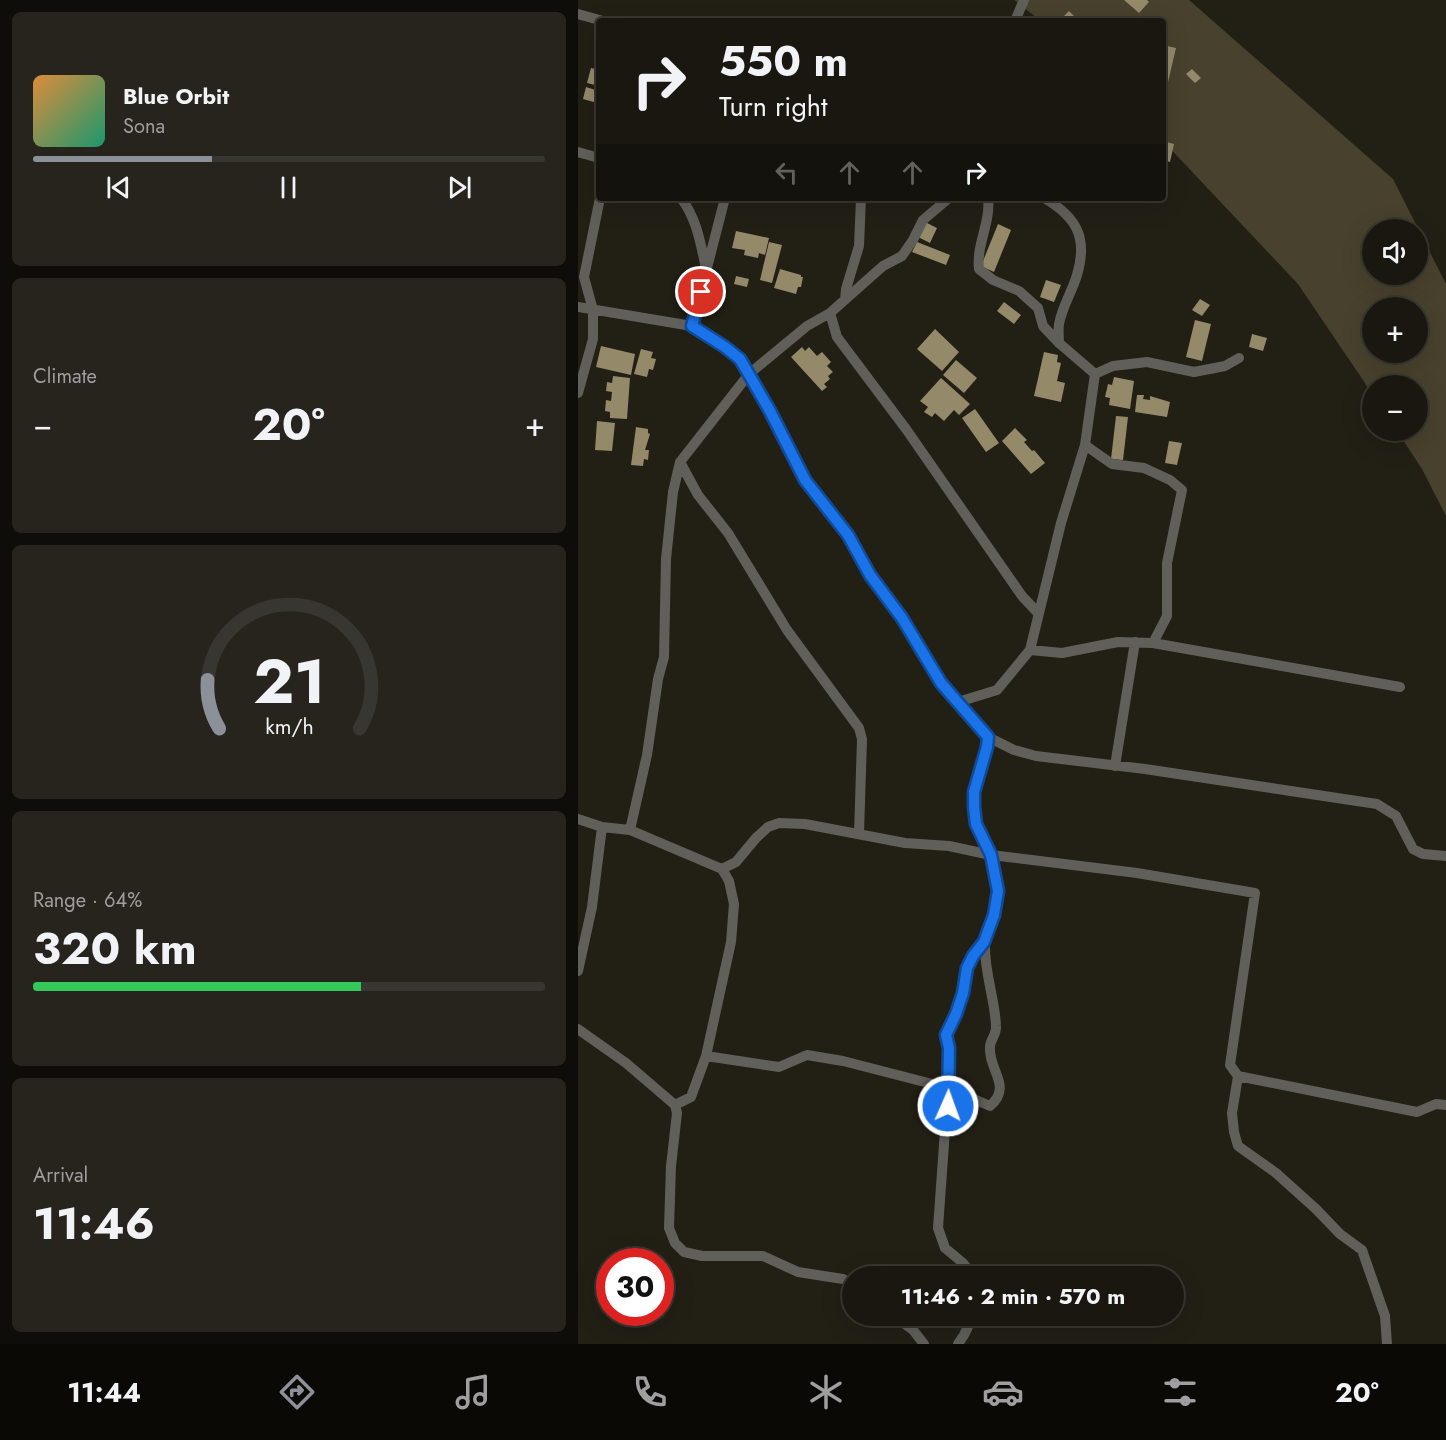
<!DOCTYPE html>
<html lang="en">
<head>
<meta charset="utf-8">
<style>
  body { margin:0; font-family:Jost,sans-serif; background:#27241e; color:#f1f3f6; height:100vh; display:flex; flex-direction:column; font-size:22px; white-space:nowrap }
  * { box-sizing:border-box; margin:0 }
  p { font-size:20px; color:#9f9f9f }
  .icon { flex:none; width:33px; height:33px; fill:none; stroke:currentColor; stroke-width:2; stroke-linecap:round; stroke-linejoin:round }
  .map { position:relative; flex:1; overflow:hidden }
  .panel { display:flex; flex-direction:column; gap:12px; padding:12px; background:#0e0d09; width:578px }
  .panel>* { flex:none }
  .banner { position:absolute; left:18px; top:18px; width:570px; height:183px; border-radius:6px; box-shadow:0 6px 24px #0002,0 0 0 2px #383630; background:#1a1710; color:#f1f3f6; overflow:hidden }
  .fabs { position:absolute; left:784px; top:219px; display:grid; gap:12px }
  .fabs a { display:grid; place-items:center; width:66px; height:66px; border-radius:50%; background:#1a1710; box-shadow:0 6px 24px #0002,0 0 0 2px #383630; font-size:30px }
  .speed { position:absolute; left:18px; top:1248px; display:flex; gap:12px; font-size:30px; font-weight:700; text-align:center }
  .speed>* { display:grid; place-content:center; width:78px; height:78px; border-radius:50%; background:#1a1710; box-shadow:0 6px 24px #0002,0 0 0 2px #383630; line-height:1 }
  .speed .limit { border:9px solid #d22; background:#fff; color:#111 }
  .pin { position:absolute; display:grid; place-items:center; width:51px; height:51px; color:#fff; margin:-26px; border:3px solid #fff; border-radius:50%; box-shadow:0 2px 6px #0007 }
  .me { position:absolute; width:66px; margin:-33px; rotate:2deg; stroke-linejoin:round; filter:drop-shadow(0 0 4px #0008) }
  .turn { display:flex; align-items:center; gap:21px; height:126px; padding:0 24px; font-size:27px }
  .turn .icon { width:78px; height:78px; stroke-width:2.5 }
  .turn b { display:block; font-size:42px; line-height:51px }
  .lanes { display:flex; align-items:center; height:57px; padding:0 24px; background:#0003; justify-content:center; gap:30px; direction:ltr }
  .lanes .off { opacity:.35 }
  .big { font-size:45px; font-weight:700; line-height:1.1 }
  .panel .widget { flex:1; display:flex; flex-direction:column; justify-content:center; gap:9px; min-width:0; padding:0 21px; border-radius:9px; background:#27241e }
  .panel .dial { align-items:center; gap:0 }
  .dial svg { height:156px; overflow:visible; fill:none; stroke:#383630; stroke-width:7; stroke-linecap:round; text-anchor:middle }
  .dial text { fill:#f1f3f6; stroke:none }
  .song { display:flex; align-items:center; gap:18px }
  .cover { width:72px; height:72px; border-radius:9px; background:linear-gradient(135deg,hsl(30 70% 55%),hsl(160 70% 35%)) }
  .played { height:6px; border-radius:3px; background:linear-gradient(90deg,#8c9099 35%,#383630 35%) }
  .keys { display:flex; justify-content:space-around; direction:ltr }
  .heat { display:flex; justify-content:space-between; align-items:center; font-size:33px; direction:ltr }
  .charge { height:9px; border-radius:4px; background:linear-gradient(90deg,#34c759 64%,#383630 0) }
  .trip { position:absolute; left:264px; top:1266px; width:342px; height:60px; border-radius:30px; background:#1a1710; box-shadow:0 6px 24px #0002,0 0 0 2px #383630; font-weight:700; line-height:60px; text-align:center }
  .dock { display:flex; height:96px; justify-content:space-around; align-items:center; background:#0a0906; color:#9f9f9f }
  .dock .icon { width:42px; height:42px }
  .dock .selected { color:#8c9099 }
  .dock b { font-size:27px; color:#f1f3f6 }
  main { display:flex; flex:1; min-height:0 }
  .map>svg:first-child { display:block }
</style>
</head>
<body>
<main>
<section class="panel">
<div class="widget">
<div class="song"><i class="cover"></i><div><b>Blue Orbit</b><p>Sona</p></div></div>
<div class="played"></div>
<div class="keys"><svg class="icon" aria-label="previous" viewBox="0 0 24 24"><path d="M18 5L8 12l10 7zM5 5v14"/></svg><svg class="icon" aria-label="pause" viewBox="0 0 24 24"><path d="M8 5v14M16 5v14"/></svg><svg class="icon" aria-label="next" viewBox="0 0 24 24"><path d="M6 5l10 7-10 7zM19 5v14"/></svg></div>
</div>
<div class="widget"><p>Climate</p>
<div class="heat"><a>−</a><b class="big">20°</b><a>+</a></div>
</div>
<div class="widget dial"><svg viewBox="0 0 100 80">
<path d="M14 69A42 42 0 1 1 86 69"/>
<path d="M14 69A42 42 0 0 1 8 44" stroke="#8c9099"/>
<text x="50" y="56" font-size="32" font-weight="700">21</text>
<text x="50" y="72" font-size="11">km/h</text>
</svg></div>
<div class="widget"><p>Range · 64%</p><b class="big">320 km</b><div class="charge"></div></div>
<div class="widget"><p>Arrival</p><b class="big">11:46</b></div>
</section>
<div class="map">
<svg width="869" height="1344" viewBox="0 0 869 1344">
  <rect width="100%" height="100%" fill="#221f15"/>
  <path fill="#48412d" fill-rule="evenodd" d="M436,0h175l204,179 53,105v232l-24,-47 -25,-38 21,-1v-44h-45v9l-75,-111 -135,-143v-120h-122zM795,230h45v44h-45zM795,308h45v44h-45z"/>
  <path fill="#948969" d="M546,0h23l2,2 -10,11z
    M491,11l10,10h-20z
    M585,45l13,3 -11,47h-2z
    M13,68l8,2v16l-12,-3z
    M614,69l9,9 -6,5 -9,-9z
    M8,87l13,4 -2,12 -14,-4z
    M585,141l11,3 -4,18 -7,-2z
    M347,222l12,6 -7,15 -12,-6z
    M420,224l13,6 -17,42 -13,-6z
    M158,231l33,7 -4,17 -6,-2 -1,5 -14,-3 1,-5 -13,-2z
    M191,242l13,3 -10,38 -12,-3z
    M339,242l33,13 -4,10 -34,-13z
    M202,269l21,6v2h2l-2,10h-3l-2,7 -22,-6z
    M158,276l13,3 -2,8 -13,-3z
    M468,280l15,5 -7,17 -14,-5z
    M622,299l10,6 -8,11 -10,-6z
    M426,302l17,13 -7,9 -17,-13z
    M617,320l16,4 -9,37 -16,-4z
    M357,329l24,23 -17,19 -25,-22z
    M674,334l15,4 -4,13 -14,-4z
    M23,346l34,8 -4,21 -35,-8z
    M224,347l3,4 4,-4 8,9 5,-4 9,10 -4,4 6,6 -5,4 2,3 -6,5 3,3 -5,4 -31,-34z
    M63,349l12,3 -2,6 5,1 -3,11 -4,-1 -2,8 -13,-3z
    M466,352l14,3 -1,7 4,1 -4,18 8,2 -4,19 -27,-6z
    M378,360l21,18 -13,15 -21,-18z
    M35,376l17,2 -3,41 -17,-1v-6l-5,-1 1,-11 5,1 1,-9 -6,-1 1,-9 5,1z
    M536,377l20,4 -4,28 -21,-4 1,-7 -5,-1 3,-13 4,1z
    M363,378l29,26 -11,11 -5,-5 -10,11 -9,-8 -3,4 -8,-5 4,-5 -8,-6z
    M559,395h7l-1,4 7,1v-4l20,6 -3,15 -32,-5z
    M397,409l24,34 -13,9 -24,-34z
    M538,416l12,1 -5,43 -12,-1z
    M19,421l18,2 -3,28 -17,-1z
    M58,427l12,2v4l2,1 -5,16h4l-1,10 -4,-1 -1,7 -12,-1z
    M437,428l12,12 -3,2 8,9 2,-1 11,13 -14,11 -29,-33z
    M591,441l13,2 -5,22 -12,-2z"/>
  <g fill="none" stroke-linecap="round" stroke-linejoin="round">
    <path stroke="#605f5a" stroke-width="10" d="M0,14l25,7
      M437,21l9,-21
      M0,152l21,6
      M103,198c16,21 19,44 25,70
      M410,198c3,24 -12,47 -9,71l14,11 26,11 19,17 5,18 16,17
      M267,300l1,-11 13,-43 2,-48
      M0,307l114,19 34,21 14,12 30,52 35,69 43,55 22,40 32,43 39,65 47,54c-2,23 -14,44 -14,67 -1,20 11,33 17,51 3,11 6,26 7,36 0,19 -13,39 -13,53 -1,28 10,55 11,82 1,8 -6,14 -6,21 -2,23 23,39 0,59l-42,-18 -105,-27 -36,-6 -28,12 -73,-11
      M252,313l7,24 69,92 116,167 16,17
      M114,326l33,-128
      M517,374l18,-8 34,-4 47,10 31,-6 14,-8
      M0,393l15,-54v-29l-9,-33 16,-79
      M507,445l27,19 32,4 26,12 12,10 -15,73v53l-14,27
      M102,462l18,33 30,38 59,97 72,98 3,11 -3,95
      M452,650l32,3 56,-11 35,1 247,44
      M380,702l39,-12 33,-40 31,-127 24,-78 10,-71 -36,-31c0,-6 -1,-13 0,-19 3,-17 13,-32 18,-49 11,-37 0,-58 -33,-77
      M410,737l26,13 22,6 109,13 232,35 19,12 17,33 10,5 24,2
      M537,766l20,-124
      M0,819l24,8 28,3 92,39 7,12 5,23 -3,38 -25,114 -15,41 -16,8
      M52,830l17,-75 11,-76 6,-22 2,-98 7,-67 7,-30 69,-88 58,-48 23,-13 53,-47 19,-10 11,-16 10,-20 26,-22
      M144,869l14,-7 20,-24 12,-11 11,-4 26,1 100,19 44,3 42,9 146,18 118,20 -25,172 8,11 179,36 19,-8 11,1
      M0,971l14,-64 10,-80
      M0,1029l48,34 49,42 2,8 -6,53 -2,62 6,15 9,9 18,4h61l35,16 45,7 9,4
      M660,1076l-6,37 2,19 4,14 38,27 40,36 24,25 22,16 23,66 2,28
      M395,1276l-10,-13 -18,-15 -7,-20 11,-154v-26l-3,-13 10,-21 7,-21 4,-25 6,-13 11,-13
      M316,1316l19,14 11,14
      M380,1344l6,-9 9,-19"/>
  </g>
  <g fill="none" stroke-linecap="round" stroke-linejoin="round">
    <defs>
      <path id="route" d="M123,292l-9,34 33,21 15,12 30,52 35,69 43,55 22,40 32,43 39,65 47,54 -1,10 -13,45v15l2,17 15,31 7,36 -4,24 -10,27 -11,14 -6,12 -4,25 -7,21 -10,21 3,13 -1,58"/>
    </defs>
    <use href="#route" stroke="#114b97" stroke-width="15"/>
    <use href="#route" stroke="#1a73e8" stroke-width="10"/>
  </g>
</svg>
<div class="fabs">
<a><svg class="icon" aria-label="sound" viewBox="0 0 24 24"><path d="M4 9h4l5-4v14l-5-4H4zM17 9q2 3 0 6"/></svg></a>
<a>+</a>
<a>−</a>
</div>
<div class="speed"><div class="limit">30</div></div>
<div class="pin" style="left:123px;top:292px;background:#d93025"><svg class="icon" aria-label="arrive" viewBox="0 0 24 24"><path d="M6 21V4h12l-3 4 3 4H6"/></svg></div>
<svg class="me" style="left:370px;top:1106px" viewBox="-20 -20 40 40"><circle r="17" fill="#1a73e8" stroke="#fff" stroke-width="3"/><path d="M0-11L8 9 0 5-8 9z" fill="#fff"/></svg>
<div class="trip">11:46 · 2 min · 570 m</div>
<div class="banner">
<div class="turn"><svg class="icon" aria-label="right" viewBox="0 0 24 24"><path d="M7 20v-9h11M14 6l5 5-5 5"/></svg><div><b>550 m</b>Turn right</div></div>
<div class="lanes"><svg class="icon off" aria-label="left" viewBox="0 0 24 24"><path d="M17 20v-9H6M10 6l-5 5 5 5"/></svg><svg class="icon off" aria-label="ahead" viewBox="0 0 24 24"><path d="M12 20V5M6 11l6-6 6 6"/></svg><svg class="icon off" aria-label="ahead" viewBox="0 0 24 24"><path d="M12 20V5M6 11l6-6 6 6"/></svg><svg class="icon" aria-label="right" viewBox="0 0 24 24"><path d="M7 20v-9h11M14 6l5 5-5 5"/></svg></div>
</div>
</div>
</main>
<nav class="dock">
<b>11:44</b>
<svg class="icon selected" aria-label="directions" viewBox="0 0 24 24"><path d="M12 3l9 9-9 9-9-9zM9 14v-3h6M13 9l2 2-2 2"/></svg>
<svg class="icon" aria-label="music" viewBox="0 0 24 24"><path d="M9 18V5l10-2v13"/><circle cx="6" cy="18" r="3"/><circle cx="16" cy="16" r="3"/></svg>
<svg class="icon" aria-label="phone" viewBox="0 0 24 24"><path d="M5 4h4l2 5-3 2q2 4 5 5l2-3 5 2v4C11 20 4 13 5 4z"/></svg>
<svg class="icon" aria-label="climate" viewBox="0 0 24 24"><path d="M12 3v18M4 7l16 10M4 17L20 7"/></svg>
<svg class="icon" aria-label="car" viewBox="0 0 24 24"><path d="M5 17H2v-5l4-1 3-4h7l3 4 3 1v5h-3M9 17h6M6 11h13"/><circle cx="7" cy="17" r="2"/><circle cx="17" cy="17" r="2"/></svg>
<svg class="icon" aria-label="filters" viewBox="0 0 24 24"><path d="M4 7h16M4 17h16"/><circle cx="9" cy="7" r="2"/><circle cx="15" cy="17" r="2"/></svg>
<b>20°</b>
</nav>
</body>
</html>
